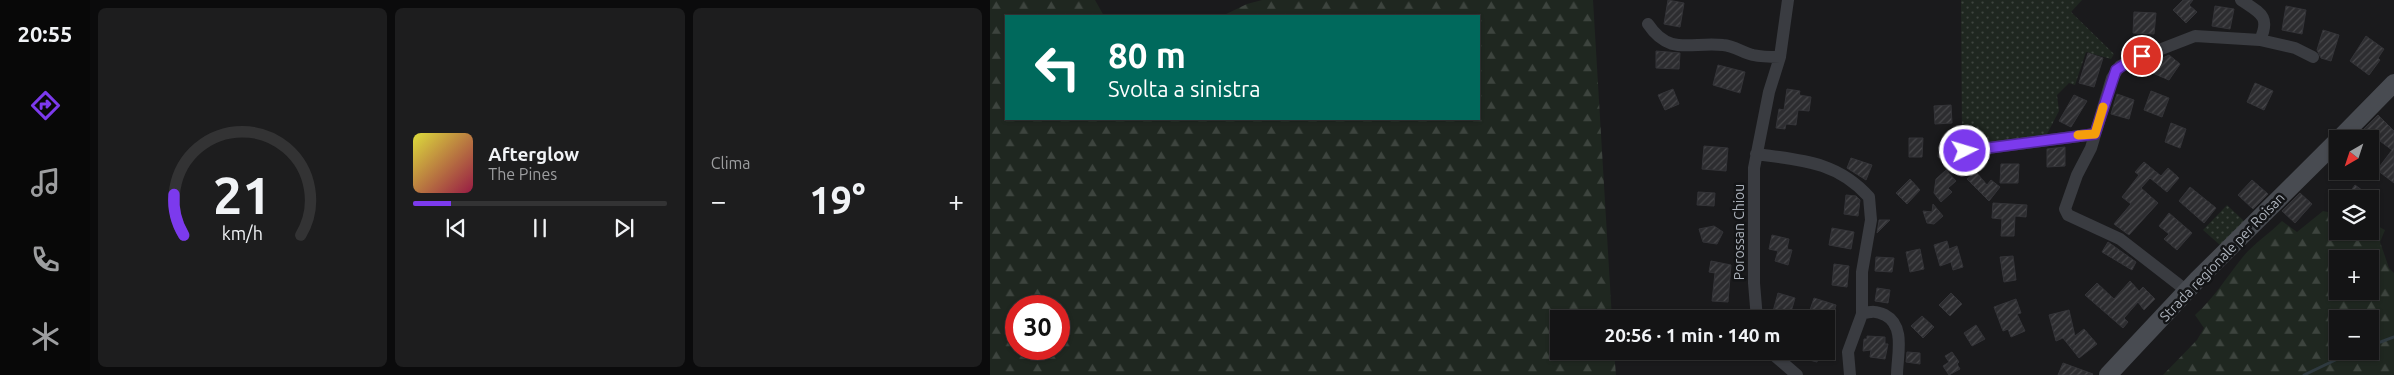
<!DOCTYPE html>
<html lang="it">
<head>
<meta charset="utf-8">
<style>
  body { margin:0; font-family:Ubuntu,sans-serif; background:#1d1d1e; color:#f1f3f6; height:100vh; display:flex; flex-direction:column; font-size:19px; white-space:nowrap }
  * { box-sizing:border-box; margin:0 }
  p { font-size:16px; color:#9d9ea0 }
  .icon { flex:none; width:28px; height:28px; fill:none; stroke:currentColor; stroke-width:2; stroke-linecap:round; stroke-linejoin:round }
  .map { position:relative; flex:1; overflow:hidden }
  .side { display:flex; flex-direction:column; gap:8px; padding:8px; background:#0b0b0c; width:900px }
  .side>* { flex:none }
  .hud { position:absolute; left:15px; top:15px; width:475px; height:105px; border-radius:0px; box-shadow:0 1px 4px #0004,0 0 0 1px #333334; background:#00695c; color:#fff; overflow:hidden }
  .needle { width:32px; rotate:219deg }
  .controls { position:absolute; left:1339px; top:130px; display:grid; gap:10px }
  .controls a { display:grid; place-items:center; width:50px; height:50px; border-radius:0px; background:#141415; box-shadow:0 1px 4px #0004,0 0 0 1px #333334; font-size:25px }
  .speed { position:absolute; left:15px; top:295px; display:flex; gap:10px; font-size:25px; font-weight:700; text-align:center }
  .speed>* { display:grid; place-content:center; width:65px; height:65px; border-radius:50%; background:#141415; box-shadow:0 1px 4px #0004,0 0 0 1px #333334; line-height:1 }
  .speed .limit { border:8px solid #d22; background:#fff; color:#111 }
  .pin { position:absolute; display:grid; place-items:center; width:42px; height:42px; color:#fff; margin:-21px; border:2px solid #fff; border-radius:50%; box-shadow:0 1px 5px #0007 }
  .me { position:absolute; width:55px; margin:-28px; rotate:85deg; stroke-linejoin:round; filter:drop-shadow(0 0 4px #0008) }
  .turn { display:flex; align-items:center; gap:18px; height:105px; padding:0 20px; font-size:22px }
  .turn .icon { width:65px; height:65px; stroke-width:2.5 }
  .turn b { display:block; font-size:35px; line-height:42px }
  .big { font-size:38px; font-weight:600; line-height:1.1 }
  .side .tile { flex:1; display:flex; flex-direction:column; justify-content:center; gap:8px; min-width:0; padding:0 18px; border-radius:8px; background:#1d1d1e }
  .side .dial { align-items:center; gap:0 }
  .dial svg { height:130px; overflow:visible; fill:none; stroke:#333334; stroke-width:7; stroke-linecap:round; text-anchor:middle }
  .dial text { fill:#f1f3f6; stroke:none }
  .song { display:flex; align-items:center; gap:15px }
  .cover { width:60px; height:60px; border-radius:8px; background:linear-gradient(135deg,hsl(60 70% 55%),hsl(340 70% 35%)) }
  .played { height:5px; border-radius:2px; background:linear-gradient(90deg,#7c3aed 15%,#333334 15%) }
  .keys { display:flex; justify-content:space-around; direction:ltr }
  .heat { display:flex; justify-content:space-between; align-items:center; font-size:28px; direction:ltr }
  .side .tiles { flex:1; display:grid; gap:8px; grid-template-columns:repeat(3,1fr) }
  .trip { position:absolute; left:560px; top:310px; width:285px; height:50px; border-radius:0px; background:#141415; box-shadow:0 1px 4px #0004,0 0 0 1px #333334; font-weight:600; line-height:50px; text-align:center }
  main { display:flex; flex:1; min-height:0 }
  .tabs { display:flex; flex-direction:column; width:90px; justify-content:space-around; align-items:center; background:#080808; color:#9d9ea0 }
  .tabs .icon { width:35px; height:35px }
  .tabs .current { color:#7c3aed }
  .tabs b { font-size:22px; color:#f1f3f6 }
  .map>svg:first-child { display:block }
</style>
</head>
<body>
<main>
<nav class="tabs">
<b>20:55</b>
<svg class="icon current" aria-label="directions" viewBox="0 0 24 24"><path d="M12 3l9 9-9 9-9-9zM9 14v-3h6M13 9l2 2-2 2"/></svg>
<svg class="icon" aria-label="music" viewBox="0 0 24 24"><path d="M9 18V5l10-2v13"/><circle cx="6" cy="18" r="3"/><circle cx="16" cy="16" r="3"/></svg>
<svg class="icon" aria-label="phone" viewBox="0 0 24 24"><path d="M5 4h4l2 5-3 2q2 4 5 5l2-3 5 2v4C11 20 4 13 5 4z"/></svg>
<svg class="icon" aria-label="climate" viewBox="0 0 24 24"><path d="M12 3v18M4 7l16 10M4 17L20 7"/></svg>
</nav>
<section class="side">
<div class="tiles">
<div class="tile dial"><svg viewBox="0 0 100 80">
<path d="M14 69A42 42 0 1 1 86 69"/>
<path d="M14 69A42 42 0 0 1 8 44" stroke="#7c3aed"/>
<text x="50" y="56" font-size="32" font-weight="700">21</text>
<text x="50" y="72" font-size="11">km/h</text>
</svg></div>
<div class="tile">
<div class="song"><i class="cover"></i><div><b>Afterglow</b><p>The Pines</p></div></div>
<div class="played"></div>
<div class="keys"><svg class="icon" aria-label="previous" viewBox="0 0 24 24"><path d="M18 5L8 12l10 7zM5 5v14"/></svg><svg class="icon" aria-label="pause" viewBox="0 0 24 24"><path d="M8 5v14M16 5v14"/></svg><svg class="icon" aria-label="next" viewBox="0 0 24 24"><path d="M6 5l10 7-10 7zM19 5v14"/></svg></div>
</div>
<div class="tile"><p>Clima</p>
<div class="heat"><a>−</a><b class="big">19°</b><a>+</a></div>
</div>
</div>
</section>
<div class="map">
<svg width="1404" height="375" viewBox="0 0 1404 375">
  <defs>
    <pattern id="grass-dots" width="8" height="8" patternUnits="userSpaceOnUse" patternTransform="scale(1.25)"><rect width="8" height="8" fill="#1f2720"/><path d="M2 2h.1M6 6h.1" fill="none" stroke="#3d443e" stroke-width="1.8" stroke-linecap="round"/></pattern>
    <pattern id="forest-firs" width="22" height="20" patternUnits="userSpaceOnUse" patternTransform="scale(1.25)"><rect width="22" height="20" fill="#1f2720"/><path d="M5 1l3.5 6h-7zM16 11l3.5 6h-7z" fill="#3d443e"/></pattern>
    <pattern id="building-hatch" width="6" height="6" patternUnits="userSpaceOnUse" patternTransform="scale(1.25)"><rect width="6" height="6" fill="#2d2d30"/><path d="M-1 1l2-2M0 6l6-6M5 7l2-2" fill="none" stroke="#49494c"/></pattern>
  </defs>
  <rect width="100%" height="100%" fill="#1a1a1c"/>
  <path fill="url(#grass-dots)" d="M971,0h121l-11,12 43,42 -3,5 -25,-7 -11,33 -6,-2 -12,12 2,16 -13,25 -74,12 -10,-7z
    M1237,205l17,16 -24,24 -17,-15z"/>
  <path fill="url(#forest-firs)" fill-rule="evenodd" d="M0,0h105l9,16h-98v103h473v-103h-257l25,-12 15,-4h331l19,319h-53v32h55l2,24h-626zM26,306h43v43h-43z
    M1333,211l14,3 1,17h32v-9l15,8 -5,12 9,26 5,5v102h-231l34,-35 7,-12 -9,-13c19,-17 31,-37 47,-57 10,-13 27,-24 40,-37l15,11zM1348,259h32v32h-32zM1348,319h32v32h-32z"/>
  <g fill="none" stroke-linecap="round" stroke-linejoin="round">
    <path stroke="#2f3a40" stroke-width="3" d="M1380,346l24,-9
      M1314,375l50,-24"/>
  </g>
  <path fill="url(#building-hatch)" stroke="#343438" d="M678,0l16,3 -4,24 -16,-3z
    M1193,0h10l-4,5 8,7 -11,11 -13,-13z
    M1225,6l19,3 -4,20 -18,-3z
    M1296,6l20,4 -4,24 -20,-4z
    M1144,12l22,1 -2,21 -21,-1z
    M1333,30l16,5 -8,26 -10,-3 -4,-8z
    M1376,36l18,13 -6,9 2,2 -11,15 -19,-14z
    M666,51l24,2 -1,16 -23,-1z
    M1098,53l15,5 -9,29 -15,-4z
    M1179,55l11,9 -11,16 -28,-12z
    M728,65l27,7 -5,21 -27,-8z
    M1265,83l18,8 -9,19 -17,-8z
    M683,89l6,15 -14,6 -7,-15z
    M797,89l13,2 -1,4 12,2 -2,14 -11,-1 -2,15 -10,-1 -1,5 -9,-1 3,-19 5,1z
    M1161,91l18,7 -7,19 -18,-7z
    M1127,94l17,6 -5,19 -18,-5z
    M1084,95l13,6 -16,26 -12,-6z
    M961,105l1,18 -17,1 -1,-18z
    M1388,115l16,16v52l-17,-13 15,-20 -28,-21z
    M1181,123l15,6 -6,19 -15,-6z
    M919,138h14l-1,19h-13z
    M953,140l13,1 -3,18 -15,-2 1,-12 3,1z
    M714,146l24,2 -2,23 -24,-2z
    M1075,147v19l-18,1v-18z
    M1348,155v16l-7,-9z
    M861,158l21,7 -6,15 -19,-12z
    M1154,162l17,14 7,-8 11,10 -12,14 -17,-14 -9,10 17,15 -29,32 -15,-11 17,-20 -9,-7 17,-22 -4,-3z
    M1011,164h18l-1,19h-18z
    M956,170l10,11 -8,7 4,4 -11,10 -7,-9 2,-14z
    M986,172l11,13 4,-5 9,7 -11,14 -22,-22z
    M920,179l10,11 -13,14 -11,-11z
    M1262,180l16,14 -15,15 -15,-14z
    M1365,185l19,14h-29z
    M1200,187l26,21 -12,15 -25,-22z
    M708,192l17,1 -1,13 -17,-1z
    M1310,193l12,11 -17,19 -13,-12z
    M856,195l10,1 4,4 -2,16 -14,-2z
    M1003,203l34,2 -1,12 -11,-1 -1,20h-13l1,-17 -10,-1z
    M943,204l10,12 -9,8 -7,-1 -4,-12 9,1z
    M1179,213l23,20 -15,17 -13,-11 5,-5 -10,-8z
    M889,220h11l-13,13 2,-12z
    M724,226l9,6 -6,12 -14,-2 -4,-13z
    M842,228l22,4 -3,17 -22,-4z
    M782,235l17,4 -2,10 5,1 -4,15 -13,-4 3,-10 -9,-2z
    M957,241l2,8 8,-3 6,21 -10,3 -2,-8 -11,4 -6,-21z
    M1118,242l28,20 -4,8 -30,-18z
    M930,249l4,20 -14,3 -4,-20z
    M1023,256l3,24 -12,2 -4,-25z
    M886,257l18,1 -2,14 -17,-1z
    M721,261l20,4 -3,37 -16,-1 3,-28 -6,-1z
    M844,264l15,2 -2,21 -15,-2z
    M1140,281l9,10 4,-4 12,12 -11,11 -6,-8 -14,16 4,4 -5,6 -38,-33 12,-12 17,16z
    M887,288l13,2 -2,13 -13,-2z
    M788,293l17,5 -6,21 -17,-4z
    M961,293l11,11 -12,12 -11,-11z
    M824,298l22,7 -4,15 -23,-7z
    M1026,299l5,14 -4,1 8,17 -14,6 -3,-8 -5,2 -9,-24z
    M1079,310l6,26 9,-7 13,15 -18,14 -16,-20 -7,3 -7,-26z
    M932,316l12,11 -11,11 -12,-12z
    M986,325l9,14 -13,7 -8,-13z
    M877,336l18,1v7h3l-3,15 -15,-2 1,-7 -8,1 1,-12h3z
    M797,351h33l-3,11 -31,-8z
    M917,352l13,1v11l-14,-2z
    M962,352l7,10 -2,2 3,5 -11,6 -6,-9 6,-4 -4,-6z
    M1073,363l30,11 -1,1h-34z"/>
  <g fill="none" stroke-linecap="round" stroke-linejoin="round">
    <path stroke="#3a3c41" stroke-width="12" d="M1251,0c19,13 30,16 19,40
      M658,24c22,33 44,17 75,21 11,1 19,7 30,10 9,2 18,2 27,2
      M975,151l130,-17
      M766,154c44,6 81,7 113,43l2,23 -9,52v42
      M1197,291l-67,-52 -52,-24 -3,-6 12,-34 14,-27 21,-70 8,-12 8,-4 67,-26 65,4 35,8 18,9
      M767,319l-3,-36v-115l15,-76 11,-35 8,-57
      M779,351l28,24
      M860,375l-2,-23 14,-38c10,-3 14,-3 23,1 21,11 12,41 12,60"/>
    <path stroke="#484b51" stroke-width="18" d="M1349,139l55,-56
      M1118,375l89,-95 141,-140"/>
  </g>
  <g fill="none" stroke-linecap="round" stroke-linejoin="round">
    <defs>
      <path id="route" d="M975,151l130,-17 21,-64 12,-8 14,-6"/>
    </defs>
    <use href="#route" stroke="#51269a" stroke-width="12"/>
    <use href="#route" stroke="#7c3aed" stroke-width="9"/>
    <path stroke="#f59e0b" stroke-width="9" d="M1088,135l17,-1 8,-27"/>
  </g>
  <g text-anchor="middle" stroke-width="5" stroke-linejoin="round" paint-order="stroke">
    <g font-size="14" fill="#acb2bb" stroke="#141517">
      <text transform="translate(749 232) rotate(-90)" y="5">Porossan Chiou</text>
      <text transform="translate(1232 257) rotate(-46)" y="5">Strada regionale per Roisan</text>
    </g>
  </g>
</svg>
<div class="controls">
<a><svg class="needle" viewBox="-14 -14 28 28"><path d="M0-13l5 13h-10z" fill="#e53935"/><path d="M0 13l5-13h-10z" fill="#9d9ea0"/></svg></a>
<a><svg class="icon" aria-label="layers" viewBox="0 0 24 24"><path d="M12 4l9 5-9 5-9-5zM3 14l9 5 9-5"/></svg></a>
<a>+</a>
<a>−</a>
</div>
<div class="speed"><div class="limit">30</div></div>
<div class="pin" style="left:1152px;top:56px;background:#d93025"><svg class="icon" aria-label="arrive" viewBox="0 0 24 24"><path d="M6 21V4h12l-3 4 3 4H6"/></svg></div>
<svg class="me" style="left:975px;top:151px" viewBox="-20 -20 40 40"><circle r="17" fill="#7c3aed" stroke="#fff" stroke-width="3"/><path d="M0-11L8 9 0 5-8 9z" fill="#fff"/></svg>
<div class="trip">20:56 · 1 min · 140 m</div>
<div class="hud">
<div class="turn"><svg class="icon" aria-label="left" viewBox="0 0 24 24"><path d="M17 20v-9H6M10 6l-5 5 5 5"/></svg><div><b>80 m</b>Svolta a sinistra</div></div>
</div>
</div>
</main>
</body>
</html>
